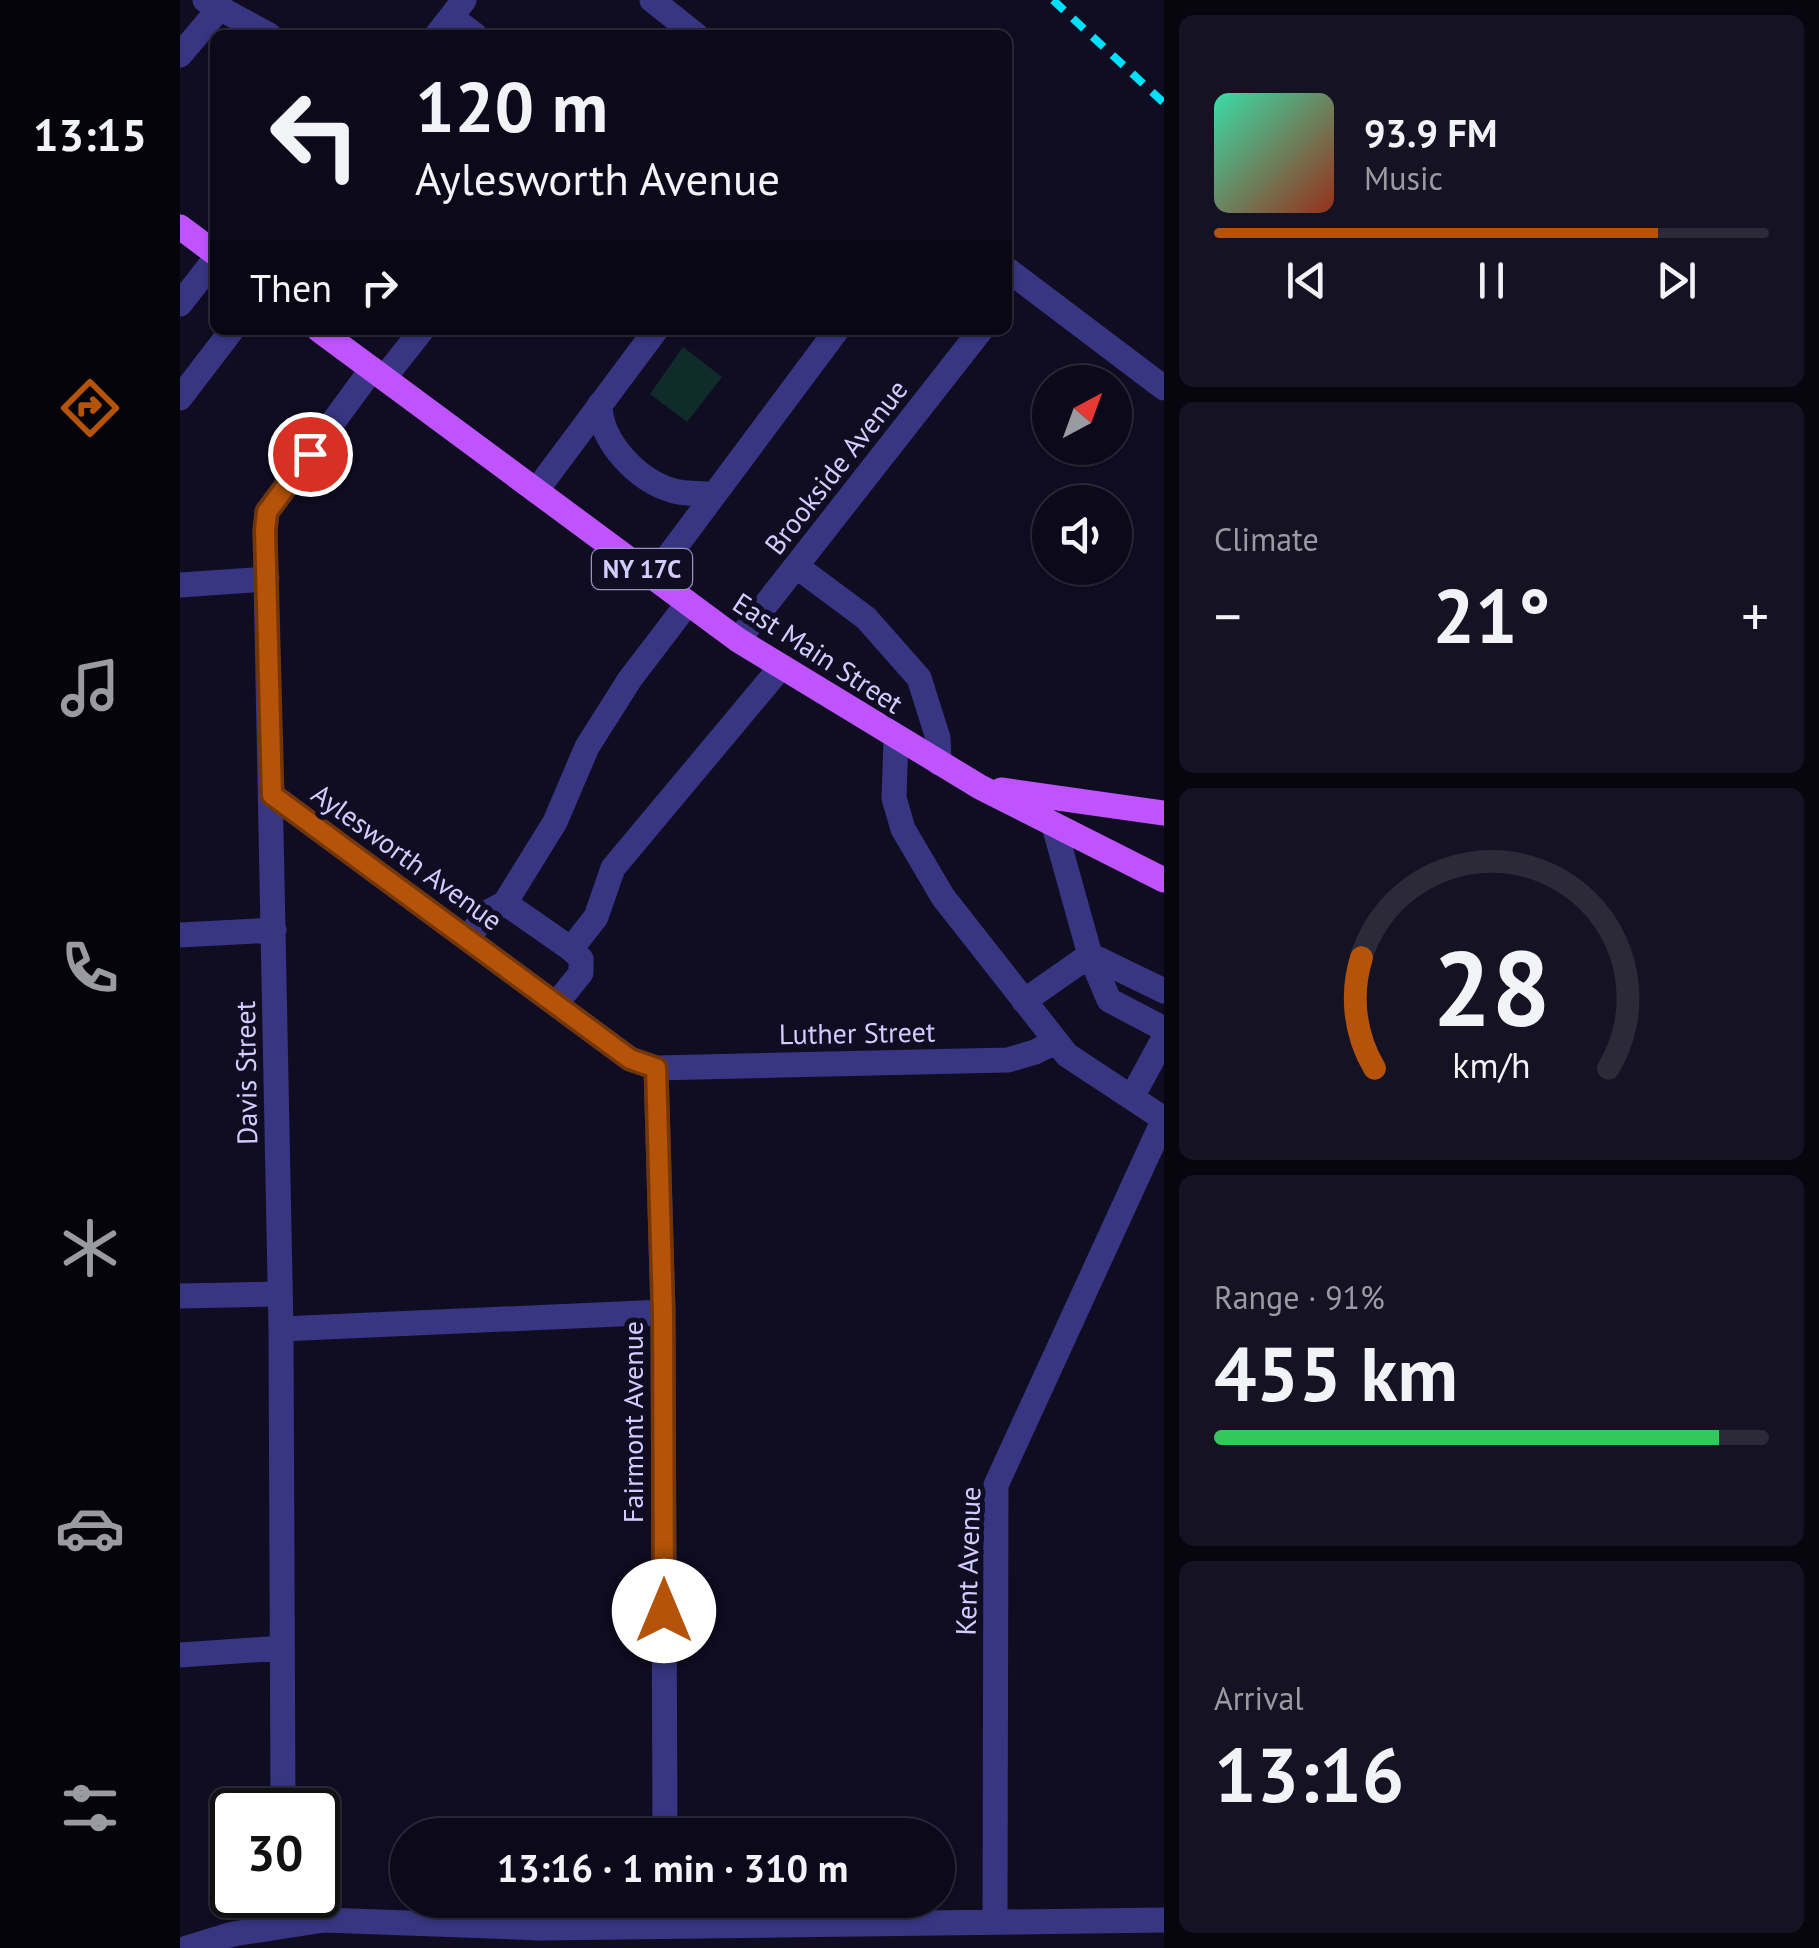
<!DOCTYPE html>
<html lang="en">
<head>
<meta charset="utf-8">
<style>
  body { margin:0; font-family:"PT Sans",sans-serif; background:#151223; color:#f1f3f6; height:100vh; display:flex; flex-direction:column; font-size:38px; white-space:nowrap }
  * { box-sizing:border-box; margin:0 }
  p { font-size:32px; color:#9a9aa2 }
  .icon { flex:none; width:55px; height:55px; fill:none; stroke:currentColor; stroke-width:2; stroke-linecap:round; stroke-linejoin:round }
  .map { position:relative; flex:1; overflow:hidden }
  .panel { display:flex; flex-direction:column; gap:15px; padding:15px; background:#07050e; width:655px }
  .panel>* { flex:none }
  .hud { position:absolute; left:30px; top:30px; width:802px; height:305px; border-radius:15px; box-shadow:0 2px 8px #0004,0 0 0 2px #2c2a39; background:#0c091a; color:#f1f3f6; overflow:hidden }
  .needle { width:65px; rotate:41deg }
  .controls { position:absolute; left:852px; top:365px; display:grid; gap:20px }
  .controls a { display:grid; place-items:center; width:100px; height:100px; border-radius:50%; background:#0c091a; box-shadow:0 2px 8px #0004,0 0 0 2px #2c2a39; font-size:50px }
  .speed { position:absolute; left:30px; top:1788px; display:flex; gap:20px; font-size:50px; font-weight:700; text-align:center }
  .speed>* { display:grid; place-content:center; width:130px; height:130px; border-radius:50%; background:#0c091a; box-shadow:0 2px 8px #0004,0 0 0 2px #2c2a39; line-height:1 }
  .speed .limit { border:5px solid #111; border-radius:15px; background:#fff; color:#111 }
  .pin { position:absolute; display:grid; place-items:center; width:85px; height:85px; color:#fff; margin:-42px; border:5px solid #fff; border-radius:50%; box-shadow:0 2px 10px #0007 }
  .me { position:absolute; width:110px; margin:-55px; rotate:0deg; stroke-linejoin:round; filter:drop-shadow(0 0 8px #0008) }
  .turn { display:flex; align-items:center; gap:35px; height:210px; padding:0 40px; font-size:45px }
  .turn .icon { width:130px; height:130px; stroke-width:2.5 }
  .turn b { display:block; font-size:70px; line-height:85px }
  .then { display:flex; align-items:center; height:95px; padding:0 40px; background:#0003; gap:20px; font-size:38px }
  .big { font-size:75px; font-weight:700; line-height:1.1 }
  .panel .widget { flex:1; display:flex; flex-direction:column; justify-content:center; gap:15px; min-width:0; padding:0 35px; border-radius:15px; background:#151223 }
  .panel .dial { align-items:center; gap:0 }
  .dial svg { height:260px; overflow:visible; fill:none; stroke:#2c2a39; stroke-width:7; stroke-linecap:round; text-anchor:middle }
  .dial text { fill:#f1f3f6; stroke:none }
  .song { display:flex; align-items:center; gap:30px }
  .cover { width:120px; height:120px; border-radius:15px; background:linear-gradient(135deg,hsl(160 70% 55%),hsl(10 70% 35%)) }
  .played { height:10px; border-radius:5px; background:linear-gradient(90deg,#b45309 80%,#2c2a39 80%) }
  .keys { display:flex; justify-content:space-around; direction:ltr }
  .heat { display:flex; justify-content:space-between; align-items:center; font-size:55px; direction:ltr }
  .charge { height:15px; border-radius:8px; background:linear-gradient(90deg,#34c759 91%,#2c2a39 0) }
  .trip { position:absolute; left:210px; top:1818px; width:565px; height:100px; border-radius:50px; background:#0c091a; box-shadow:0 2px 8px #0004,0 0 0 2px #2c2a39; font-weight:700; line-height:100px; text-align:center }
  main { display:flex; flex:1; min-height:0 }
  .menu { display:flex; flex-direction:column; width:180px; justify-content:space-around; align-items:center; background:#05040a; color:#9a9aa2 }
  .menu .icon { width:70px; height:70px }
  .menu .current { color:#b45309 }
  .menu b { font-size:45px; color:#f1f3f6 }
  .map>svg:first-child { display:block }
</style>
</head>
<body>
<main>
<nav class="menu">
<b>13:15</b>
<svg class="icon current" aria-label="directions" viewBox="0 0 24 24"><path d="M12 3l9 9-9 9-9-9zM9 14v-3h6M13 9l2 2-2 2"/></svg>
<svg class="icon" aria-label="music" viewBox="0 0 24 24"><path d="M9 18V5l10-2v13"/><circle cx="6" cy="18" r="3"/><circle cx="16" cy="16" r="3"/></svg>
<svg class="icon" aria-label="phone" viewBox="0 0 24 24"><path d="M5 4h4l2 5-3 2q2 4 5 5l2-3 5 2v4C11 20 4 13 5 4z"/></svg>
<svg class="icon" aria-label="climate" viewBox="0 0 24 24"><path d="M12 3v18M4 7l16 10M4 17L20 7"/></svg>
<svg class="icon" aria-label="car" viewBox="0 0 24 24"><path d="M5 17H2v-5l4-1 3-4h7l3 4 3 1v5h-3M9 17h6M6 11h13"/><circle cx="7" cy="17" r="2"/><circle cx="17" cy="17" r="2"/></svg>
<svg class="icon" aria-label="filters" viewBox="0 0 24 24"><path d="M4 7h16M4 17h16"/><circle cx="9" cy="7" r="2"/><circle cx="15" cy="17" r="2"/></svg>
</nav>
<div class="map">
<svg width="984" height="1948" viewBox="0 0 984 1948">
  <rect width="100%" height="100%" fill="#100c22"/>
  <path fill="#0f2c2b" d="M503,347l39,30 -35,45 -37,-28z"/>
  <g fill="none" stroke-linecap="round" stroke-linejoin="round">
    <path stroke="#383583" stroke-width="25" d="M25,0l64,35
      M472,0l44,35
      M271,17l24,18
      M257,35l27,-35
      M0,55l40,-47
      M828,270l156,118
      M0,304l35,-45
      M204,378l38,-48
      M0,398l52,-68
      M420,404c0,38 38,77 74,87 13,3 28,3 41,3
      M356,491l120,-161
      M616,566l70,52 53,60 19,60 1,25
      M473,577l184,-247
      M0,585l87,-6
      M558,640l243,-310
      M716,738l-2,60 9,31 40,68 124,158 97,64
      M92,795l358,264 26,9 352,-8 27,-8 20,-10
      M874,826l36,129 19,45 55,29
      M325,903l50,-81 32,-75 43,-68 58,-76
      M0,935l94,-5
      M287,939l21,-27 17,-9 66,46 10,10v14l-25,31
      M391,949l25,-32 17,-49 168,-201
      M910,955l74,36
      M844,1001l66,-46
      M476,1068l7,244 2,523
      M952,1097l32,-59
      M0,1296l100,-2
      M101,1329l382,-17
      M0,1655l102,-7
      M103,1810l-2,-481 -16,-798 2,-19 105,-143
      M103,1895v29
      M815,1920l1,-435 168,-366
      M7,1948l46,-14 91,-14 217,8 623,-8"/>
    <path stroke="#bf54ff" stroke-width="25" d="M0,227l35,26
      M139,330l419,310 242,147 184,93
      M821,790l163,23"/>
    <path stroke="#00e0f8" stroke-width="8" stroke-dasharray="15 12" stroke-linecap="butt" d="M873,0l111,103"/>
  </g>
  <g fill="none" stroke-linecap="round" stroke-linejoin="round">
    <defs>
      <path id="route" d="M130,454l-43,58 -2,18 7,265 358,264 26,9 7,244 1,299"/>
    </defs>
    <use href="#route" stroke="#753606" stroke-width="25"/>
    <use href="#route" stroke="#b45309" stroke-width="18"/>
  </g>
  <g text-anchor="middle" stroke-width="10" stroke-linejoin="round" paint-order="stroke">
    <rect fill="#100c22" stroke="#9893bd" stroke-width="2.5" x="412" y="549" width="100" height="40" rx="8"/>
    <g font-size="25" font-weight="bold" fill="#d2cdff">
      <text x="462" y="578">NY 17C</text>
    </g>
    <g font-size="28" fill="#d2cdff" stroke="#100c22">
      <text transform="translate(656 467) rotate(-52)" y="10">Brookside Avenue</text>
      <text transform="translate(638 653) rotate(33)" y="10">East Main Street</text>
      <text transform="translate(227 857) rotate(36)" y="10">Aylesworth Avenue</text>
      <text transform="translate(677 1033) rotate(-1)" y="10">Luther Street</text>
      <text transform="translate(66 1073) rotate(-91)" y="10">Davis Street</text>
      <text transform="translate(453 1422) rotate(-90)" y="10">Fairmont Avenue</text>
      <text transform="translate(788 1561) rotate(-88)" y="10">Kent Avenue</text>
    </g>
  </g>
</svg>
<div class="controls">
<a><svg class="needle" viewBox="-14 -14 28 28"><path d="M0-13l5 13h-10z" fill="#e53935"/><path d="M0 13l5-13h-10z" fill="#9a9aa2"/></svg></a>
<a><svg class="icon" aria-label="sound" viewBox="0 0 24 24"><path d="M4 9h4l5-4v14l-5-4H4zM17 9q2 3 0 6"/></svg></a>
</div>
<div class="speed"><div class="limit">30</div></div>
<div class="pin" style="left:130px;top:454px;background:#d93025"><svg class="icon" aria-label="arrive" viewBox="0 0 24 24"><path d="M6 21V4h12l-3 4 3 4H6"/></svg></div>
<svg class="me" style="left:484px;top:1611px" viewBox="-20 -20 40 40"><circle r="19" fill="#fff"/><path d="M0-13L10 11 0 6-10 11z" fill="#b45309"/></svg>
<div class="trip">13:16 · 1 min · 310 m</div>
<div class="hud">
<div class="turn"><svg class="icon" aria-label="left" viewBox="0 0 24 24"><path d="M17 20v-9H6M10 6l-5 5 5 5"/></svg><div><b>120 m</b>Aylesworth Avenue</div></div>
<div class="then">Then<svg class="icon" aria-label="right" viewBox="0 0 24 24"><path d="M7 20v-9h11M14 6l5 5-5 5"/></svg></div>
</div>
</div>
<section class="panel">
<div class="widget">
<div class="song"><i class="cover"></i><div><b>93.9 FM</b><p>Music</p></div></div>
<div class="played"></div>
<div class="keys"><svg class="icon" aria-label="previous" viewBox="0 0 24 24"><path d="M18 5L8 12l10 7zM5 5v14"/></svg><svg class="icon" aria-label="pause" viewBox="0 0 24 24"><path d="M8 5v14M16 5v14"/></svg><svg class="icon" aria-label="next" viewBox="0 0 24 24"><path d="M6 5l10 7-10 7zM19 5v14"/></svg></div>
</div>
<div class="widget"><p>Climate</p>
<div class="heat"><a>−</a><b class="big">21°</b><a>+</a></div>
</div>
<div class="widget dial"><svg viewBox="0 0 100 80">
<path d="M14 69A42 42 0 1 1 86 69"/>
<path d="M14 69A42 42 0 0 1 10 35" stroke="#b45309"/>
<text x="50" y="56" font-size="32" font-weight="700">28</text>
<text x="50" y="72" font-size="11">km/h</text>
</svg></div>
<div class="widget"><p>Range · 91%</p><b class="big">455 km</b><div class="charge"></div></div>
<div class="widget"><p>Arrival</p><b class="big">13:16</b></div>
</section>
</main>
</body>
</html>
